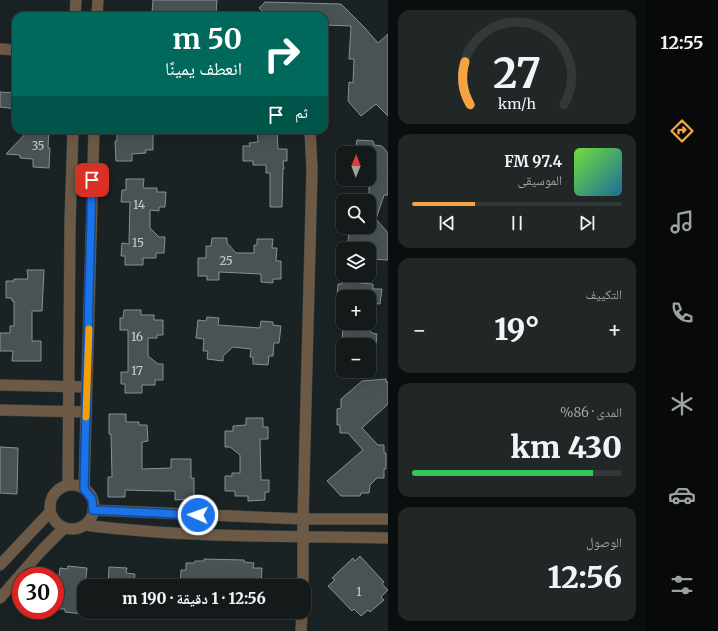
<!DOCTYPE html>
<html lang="ar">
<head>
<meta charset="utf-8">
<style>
  body { margin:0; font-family:Merriweather,"Noto Naskh Arabic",serif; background:#212727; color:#f1f3f6; direction:rtl; height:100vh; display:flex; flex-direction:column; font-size:15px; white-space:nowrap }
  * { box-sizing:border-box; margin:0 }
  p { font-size:13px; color:#9da1a2 }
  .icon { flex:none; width:22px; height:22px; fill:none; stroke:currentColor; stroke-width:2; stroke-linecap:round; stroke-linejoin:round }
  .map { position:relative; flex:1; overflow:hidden; direction:ltr }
  .sheet { display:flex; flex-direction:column; gap:10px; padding:10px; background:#0b0e0e; width:258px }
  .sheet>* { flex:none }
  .banner { position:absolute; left:12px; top:12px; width:316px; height:122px; border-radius:12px; box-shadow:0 4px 16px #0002,0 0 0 1px #333839; direction:rtl; background:#00695c; color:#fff; overflow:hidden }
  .needle { width:26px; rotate:1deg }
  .fabs { position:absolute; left:336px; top:146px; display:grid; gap:8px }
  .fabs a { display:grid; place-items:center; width:40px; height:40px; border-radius:8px; background:#141a1a; box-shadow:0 4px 16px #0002,0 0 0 1px #333839; font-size:20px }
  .speed { position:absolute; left:12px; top:567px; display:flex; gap:8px; font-size:20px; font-weight:700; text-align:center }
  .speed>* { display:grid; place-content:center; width:52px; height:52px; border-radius:50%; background:#141a1a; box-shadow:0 4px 16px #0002,0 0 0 1px #333839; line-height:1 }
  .speed .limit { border:6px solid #d22; background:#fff; color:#111 }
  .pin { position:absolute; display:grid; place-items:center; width:34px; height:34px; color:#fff; margin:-17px; border-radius:8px; box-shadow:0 2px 6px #0006 }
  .me { position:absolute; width:44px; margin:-22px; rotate:272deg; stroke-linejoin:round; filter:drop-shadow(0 0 3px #0008) }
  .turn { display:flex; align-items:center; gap:14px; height:84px; padding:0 20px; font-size:18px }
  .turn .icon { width:52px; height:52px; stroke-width:2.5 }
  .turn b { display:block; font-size:28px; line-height:34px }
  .then { display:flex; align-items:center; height:38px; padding:0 20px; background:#0003; gap:8px; font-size:15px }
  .big { font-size:30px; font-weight:800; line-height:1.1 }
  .sheet .widget { flex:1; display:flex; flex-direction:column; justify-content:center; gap:6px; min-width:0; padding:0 14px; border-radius:12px; background:#212727 }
  .sheet .dial { align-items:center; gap:0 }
  .dial svg { height:104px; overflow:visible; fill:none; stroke:#333839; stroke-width:7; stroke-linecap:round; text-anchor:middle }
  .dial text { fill:#f1f3f6; stroke:none }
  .song { display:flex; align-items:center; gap:12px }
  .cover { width:48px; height:48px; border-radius:6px; background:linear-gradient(135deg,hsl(100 70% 55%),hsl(200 70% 35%)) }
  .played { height:4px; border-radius:2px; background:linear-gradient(90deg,#f4a443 30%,#333839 30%) }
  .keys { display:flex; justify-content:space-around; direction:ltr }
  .heat { display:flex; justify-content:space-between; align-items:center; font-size:22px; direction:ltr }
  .charge { height:6px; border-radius:3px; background:linear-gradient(90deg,#34c759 86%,#333839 0) }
  .trip { position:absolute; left:77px; top:579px; width:234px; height:40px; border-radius:12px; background:#141a1a; box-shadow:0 4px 16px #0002,0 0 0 1px #333839; font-weight:800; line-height:40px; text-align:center; direction:rtl }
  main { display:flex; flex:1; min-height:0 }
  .dock { display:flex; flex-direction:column; width:72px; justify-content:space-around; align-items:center; background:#080a0a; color:#9da1a2 }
  .dock .icon { width:28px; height:28px }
  .dock .current { color:#f4a443 }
  .dock b { font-size:18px; color:#f1f3f6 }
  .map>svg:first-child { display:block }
</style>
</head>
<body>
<main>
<nav class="dock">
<b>12:55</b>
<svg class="icon current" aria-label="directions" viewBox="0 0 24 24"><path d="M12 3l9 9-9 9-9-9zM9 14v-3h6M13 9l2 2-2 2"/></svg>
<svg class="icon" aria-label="music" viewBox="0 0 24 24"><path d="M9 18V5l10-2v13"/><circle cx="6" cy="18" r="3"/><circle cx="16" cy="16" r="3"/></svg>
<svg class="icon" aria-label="phone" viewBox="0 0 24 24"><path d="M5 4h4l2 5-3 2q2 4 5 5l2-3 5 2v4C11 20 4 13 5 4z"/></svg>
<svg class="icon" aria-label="climate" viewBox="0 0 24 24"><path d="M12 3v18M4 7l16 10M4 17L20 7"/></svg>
<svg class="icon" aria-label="car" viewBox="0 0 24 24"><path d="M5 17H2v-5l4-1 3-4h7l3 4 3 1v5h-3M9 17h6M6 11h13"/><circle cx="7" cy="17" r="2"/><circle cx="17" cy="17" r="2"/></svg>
<svg class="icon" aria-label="filters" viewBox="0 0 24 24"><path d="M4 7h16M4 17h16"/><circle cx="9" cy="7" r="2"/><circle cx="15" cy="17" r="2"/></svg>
</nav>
<section class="sheet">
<div class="widget dial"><svg viewBox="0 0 100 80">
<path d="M14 69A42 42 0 1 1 86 69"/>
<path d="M14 69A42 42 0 0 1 10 36" stroke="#f4a443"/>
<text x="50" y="56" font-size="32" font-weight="700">27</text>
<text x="50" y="72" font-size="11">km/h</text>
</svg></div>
<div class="widget">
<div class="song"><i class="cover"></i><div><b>97.4 FM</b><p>الموسيقى</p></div></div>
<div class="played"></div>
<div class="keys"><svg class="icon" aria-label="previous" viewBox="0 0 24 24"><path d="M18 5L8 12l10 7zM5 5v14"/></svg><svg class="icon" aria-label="pause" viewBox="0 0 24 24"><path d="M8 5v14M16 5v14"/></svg><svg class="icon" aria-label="next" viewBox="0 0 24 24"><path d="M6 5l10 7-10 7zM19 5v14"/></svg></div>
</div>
<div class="widget"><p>التكييف</p>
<div class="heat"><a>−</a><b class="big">19°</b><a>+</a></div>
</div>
<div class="widget"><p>المدى · 86%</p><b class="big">430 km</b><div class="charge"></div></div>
<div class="widget"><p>الوصول</p><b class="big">12:56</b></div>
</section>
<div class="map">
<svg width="388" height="631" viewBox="0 0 388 631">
  <rect width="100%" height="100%" fill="#1a2223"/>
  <path fill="#495353" stroke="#879192" d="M153,0h64l-1,15 -64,-2z
    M265,2l76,2 23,23 14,16 10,-9v82l-12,-12 -15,12 -13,-15 1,-19 4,1 1,-24h-5l2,-33 -27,-1v-9h-57l-8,-8z
    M0,92l16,1v16l-16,-2z
    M29,130h20l-1,18h2l-1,20 -16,-1v-8l-13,-1v-3l-14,-1z
    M117,130h25l5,1v3h6v16h-8l1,3 -14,1v7h-16l-1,-20h2z
    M257,130h20l1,19h9v12h-4l1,8h-1l-1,38h-12v-34h-4v-8h-13v-4h-10v-15h7l-1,-3 9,-1z
    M357,140l16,1 1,4 8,1 6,7v42h-4l-8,24 12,14v27l-19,-1v-10h-7l-5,-6h-9l1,-16h20v-74h-14z
    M126,179h18l-1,9h14v4h9l-1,15h-6v4l-9,-1v18l9,9h6l-1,16h-8v5h-13v7h-18v-9h-4l1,-13 7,1 1,-42h-9l1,-12h4z
    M212,238h15v5l9,10h18v-8h3v-6h16l-1,9h5l-1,13h5v18h-8v4l-12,-1v-8l-42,-2v8h-12v-4h-9v-18h8v-12h5z
    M27,270h17l-2,41h-10v30h9v20h-29l1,-10h-13v-18h10v-7h4v-25h-2v-3h-6v-17h8v-2h14z
    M343,276l17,2v5l13,1v5h9l-2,15 -11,-1v-6l-32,-1 1,-12h4z
    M124,310h17v5h13v5h9v15h-6v3h-9v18l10,8h5v16h-8v5h-13v8h-17v-9h-4v-12h7v-42h-8v-12h3z
    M207,317l12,1 -1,7 42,3 1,-7 12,1v3l8,1 -2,17h-5l-1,13h-4l-1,9 -15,-1v-7h-3l1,-8 -18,-2 -10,9v5l-16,-2 1,-8h-5l1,-12 -8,-1 2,-18 8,1z
    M343,323h19l10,10 5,1 -1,11h-34z
    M386,379v3h2v22l-26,24 16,17h6v8h2v16h-2v9h-7l-7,7 -1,8h-8l-1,3h-19l-14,-15 36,-31 -15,-17h-8v-8h-3v-16l4,-1v-9l21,-18z
    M109,414h17v8h13v3h8l1,16 -6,1v27l29,-1v-9h20v19h3v21l-19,1v-9h-14l-36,-1v7h-17v-20h4l-1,-43h-2z
    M246,418h17v9h5v12h-8l1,41h8v12h-4v8l-17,1v-5h-13v-5h-10v-15h7v-3h8v-18l-10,-8h-5v-16h8v-5l13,-1z
    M0,447l18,1 -1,46 -17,-1z
    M360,556l24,26 -2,2 6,6 -7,7 3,3 -14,12 -2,-2 -7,6 -7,-7 -2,2 -24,-25 7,-6 -3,-2 21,-20 2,3z
    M204,559l40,1v2l10,1 -1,5h9l-1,17 -5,-1v2h-76l1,-16h5v-7h8l1,-2h9z
    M68,566l19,2 -2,18h-1l-1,28 -18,-2v-3h-9l-1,-33h4l1,-8 7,1z
    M109,567l18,1 -1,5 9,1 -1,12h-26z"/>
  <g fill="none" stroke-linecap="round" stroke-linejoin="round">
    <defs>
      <path id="minor" d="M75,16l1,-16
        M97,16l1,-16
        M0,49l16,1
        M0,385l87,2
        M0,410l86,2
        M68,485l2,-262 3,-93
        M50 507a22 22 0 1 1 44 0a22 22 0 1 1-44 0Z
        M84,489l10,-359
        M93,510l210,9h85
        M85,525c100,13 202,11 303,13
        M0,565l50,-53
        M303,586v-67l9,-350 -2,-39
        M0,598l42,-48 22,-22
        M301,631l1,-19"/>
    </defs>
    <use href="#minor" stroke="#384040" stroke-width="12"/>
    <use href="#minor" stroke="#6d5a46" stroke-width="11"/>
  </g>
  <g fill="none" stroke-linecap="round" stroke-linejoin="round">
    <defs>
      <path id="route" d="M92,180l-8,309 8,10 1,11 105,5"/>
    </defs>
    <use href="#route" stroke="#114b97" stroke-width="10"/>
    <use href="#route" stroke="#1a73e8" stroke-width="7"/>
    <path stroke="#f59e0b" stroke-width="7" d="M86,417l3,-88"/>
  </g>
  <g text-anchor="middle" stroke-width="4" stroke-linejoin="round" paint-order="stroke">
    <g font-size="12" fill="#c6cccc">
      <text x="38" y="150">35</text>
      <text x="139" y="209">14</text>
      <text x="138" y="247">15</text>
      <text x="226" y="265">25</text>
      <text x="137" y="341">16</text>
      <text x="137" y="375">17</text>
      <text x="359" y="596">1</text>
    </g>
  </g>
</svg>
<div class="fabs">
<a><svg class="needle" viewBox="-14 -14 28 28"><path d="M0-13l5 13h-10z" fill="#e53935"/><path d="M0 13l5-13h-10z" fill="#9da1a2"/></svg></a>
<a><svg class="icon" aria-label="search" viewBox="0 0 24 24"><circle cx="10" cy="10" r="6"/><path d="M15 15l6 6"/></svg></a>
<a><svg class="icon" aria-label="layers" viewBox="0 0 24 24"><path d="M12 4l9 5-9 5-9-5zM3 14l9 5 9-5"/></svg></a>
<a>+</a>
<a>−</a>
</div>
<div class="speed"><div class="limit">30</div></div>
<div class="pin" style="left:92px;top:180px;background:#d93025"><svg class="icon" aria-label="arrive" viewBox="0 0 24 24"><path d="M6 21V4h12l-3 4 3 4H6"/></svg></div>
<svg class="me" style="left:198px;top:515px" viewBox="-20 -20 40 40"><circle r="17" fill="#1a73e8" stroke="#fff" stroke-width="3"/><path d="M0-11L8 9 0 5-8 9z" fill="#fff"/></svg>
<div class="trip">12:56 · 1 دقيقة · 190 m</div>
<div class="banner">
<div class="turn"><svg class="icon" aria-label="right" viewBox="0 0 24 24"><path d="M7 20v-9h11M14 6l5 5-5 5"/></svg><div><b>50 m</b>انعطف يمينًا</div></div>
<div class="then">ثم<svg class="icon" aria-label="arrive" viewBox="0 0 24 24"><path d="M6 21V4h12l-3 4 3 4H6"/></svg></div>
</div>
</div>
</main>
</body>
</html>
